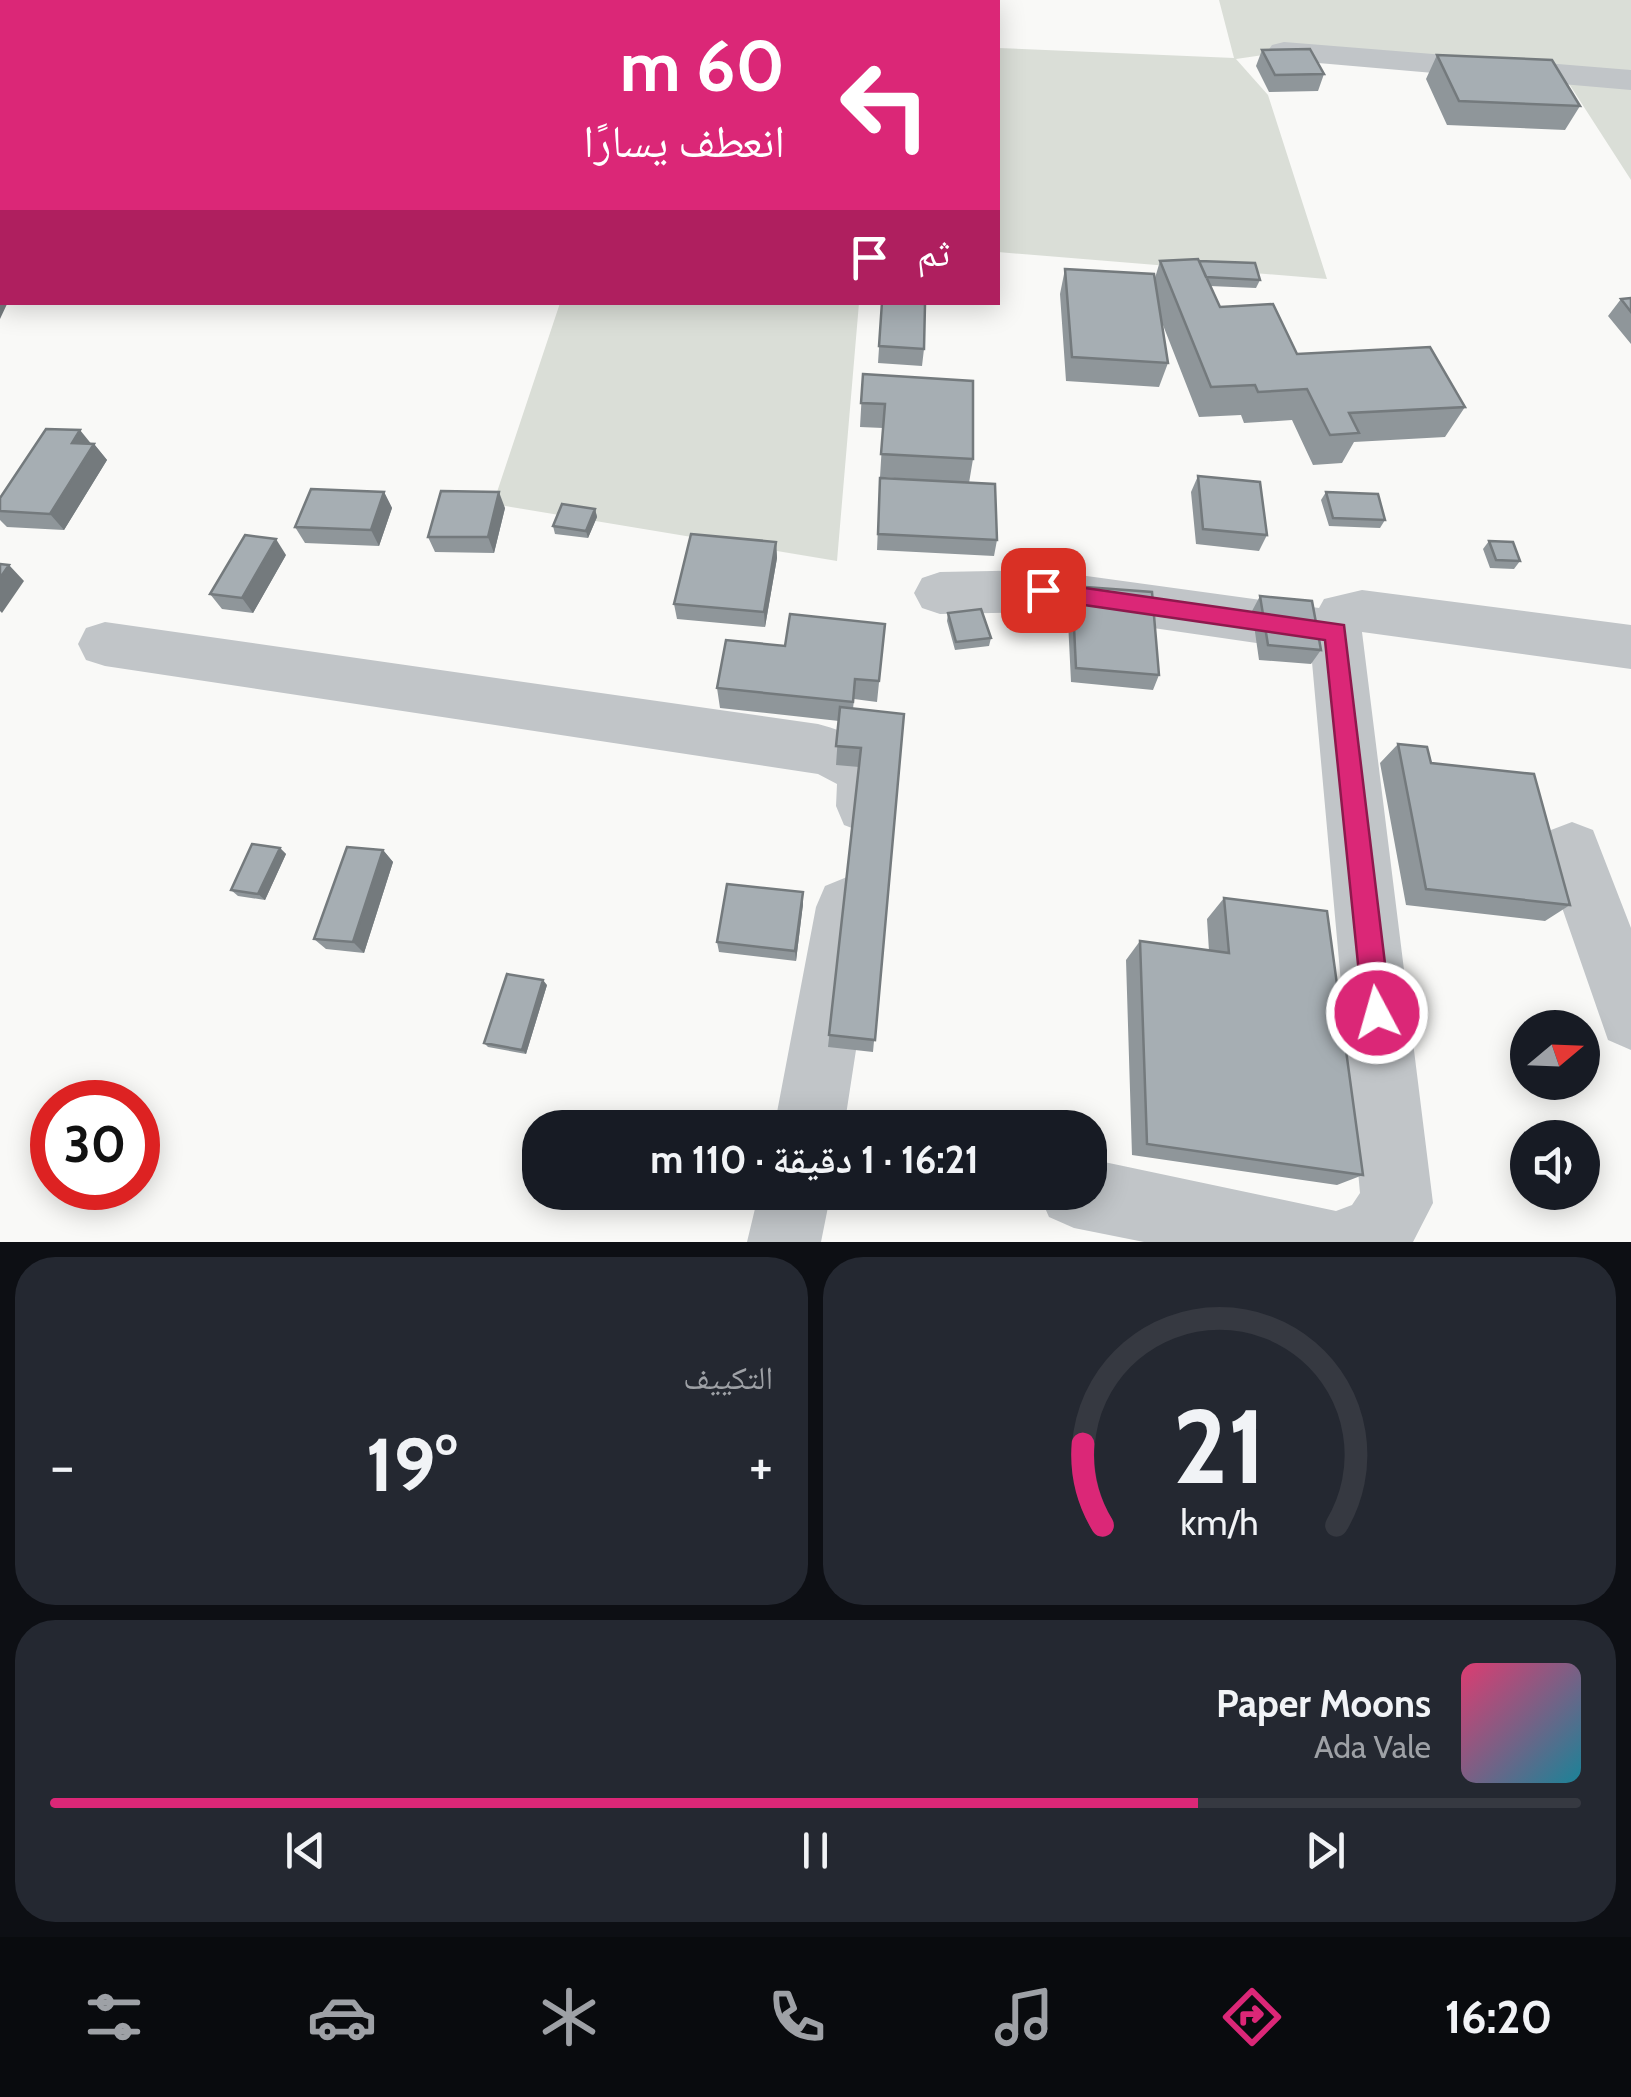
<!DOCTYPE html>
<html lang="ar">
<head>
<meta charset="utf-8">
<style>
  body { margin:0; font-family:Cabin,"Noto Naskh Arabic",sans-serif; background:#242831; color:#f1f3f6; direction:rtl; height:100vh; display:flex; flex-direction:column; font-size:38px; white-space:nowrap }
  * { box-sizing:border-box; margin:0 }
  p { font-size:32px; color:#9ea1a6 }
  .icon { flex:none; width:55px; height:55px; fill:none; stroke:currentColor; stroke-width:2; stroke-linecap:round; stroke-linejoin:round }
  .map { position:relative; height:1242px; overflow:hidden; direction:ltr }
  .side { display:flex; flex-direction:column; gap:15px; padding:15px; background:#0d0f14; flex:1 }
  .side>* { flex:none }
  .hud { position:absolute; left:0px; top:0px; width:1000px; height:305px; box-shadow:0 5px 25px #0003; direction:rtl; background:#db2777; color:#fff; overflow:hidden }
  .needle { width:65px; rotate:71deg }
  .controls { position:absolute; left:1510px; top:1010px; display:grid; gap:20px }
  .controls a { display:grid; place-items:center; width:90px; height:90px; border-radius:50%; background:#171b24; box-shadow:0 5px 25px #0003; font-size:50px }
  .speed { position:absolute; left:30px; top:1080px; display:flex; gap:20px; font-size:50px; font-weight:700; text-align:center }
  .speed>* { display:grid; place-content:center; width:130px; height:130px; border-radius:50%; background:#171b24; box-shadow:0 5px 25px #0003; line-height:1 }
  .speed .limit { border:15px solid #d22; background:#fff; color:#111 }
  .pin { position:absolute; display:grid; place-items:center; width:85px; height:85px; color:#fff; margin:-42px; border-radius:20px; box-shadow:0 5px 15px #0006 }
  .me { position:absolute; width:110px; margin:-55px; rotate:354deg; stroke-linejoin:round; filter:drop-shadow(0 0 8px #0008) }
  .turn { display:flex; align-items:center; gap:35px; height:210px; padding:0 50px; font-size:45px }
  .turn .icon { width:130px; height:130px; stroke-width:2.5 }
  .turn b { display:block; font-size:70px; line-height:85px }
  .then { display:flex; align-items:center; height:95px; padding:0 50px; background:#0003; gap:20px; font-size:38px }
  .big { font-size:75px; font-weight:800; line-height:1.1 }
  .side .widget { flex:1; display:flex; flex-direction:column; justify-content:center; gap:15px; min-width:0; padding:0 35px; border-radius:40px; background:#242831 }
  .side .dial { align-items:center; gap:0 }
  .dial svg { height:260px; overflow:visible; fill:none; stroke:#363941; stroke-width:7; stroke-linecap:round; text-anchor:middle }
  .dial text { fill:#f1f3f6; stroke:none }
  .song { display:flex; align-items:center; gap:30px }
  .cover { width:120px; height:120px; border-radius:15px; background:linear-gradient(135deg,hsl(340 70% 55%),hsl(190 70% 35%)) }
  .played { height:10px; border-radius:5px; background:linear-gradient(90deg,#db2777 75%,#363941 75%) }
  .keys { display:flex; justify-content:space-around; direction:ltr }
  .heat { display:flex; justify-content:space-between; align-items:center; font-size:55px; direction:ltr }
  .side .tiles { flex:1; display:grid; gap:15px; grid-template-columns:1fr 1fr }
  .widget:last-child { grid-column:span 2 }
  .trip { position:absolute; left:522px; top:1110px; width:585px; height:100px; border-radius:40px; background:#171b24; box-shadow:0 5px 25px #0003; font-weight:800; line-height:100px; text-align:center; direction:rtl }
  .menu { display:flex; height:160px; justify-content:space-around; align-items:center; background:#090b0e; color:#9ea1a6 }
  .menu .icon { width:70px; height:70px }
  .menu .active { color:#db2777 }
  .menu b { font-size:45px; color:#f1f3f6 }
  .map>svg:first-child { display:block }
</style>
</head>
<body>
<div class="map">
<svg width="1631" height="1242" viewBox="0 0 1631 1242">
  <rect width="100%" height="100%" fill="#f9f9f7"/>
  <path fill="#daded7" d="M0,0h186l-184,2 -2,205z
    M1219,0h412v180l-67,-104 -280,-24 -48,7 32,36 59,184 -329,-27v-204l236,10z
    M560,303h299l-22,258 -344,-57z"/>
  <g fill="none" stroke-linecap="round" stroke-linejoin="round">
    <path fill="#c1c5c8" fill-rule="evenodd" d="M1284,42l347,28v20l-359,-31 -5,-7 5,-7z
      M2,205v24l-2,1v-24z
      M1043,570l276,38 5,-9 38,-9 269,35v44l-269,-37 71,571 -20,39h-269l-70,-14 -25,-11 -11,-25h52v-33l246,52 16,-6 8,-12 -49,-542 -268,-39 -103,2 -18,-6 -8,-15 8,-15 18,-6z
      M105,622l713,102c57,16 98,35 68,101l-21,8 -21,-8 -8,-19 1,-22 -19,-10 -713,-108 -19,-6 -8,-16 8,-16z
      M1572,822l21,8 38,98v122l-23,-10 -66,-190 9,-20z
      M847,877l22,9 9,21 -34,221h-70l42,-221 9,-21z
      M759,1192h72l-10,50h-74z"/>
  </g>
  <path fill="#8f969a" d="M353,0h93l-1,2h-91z
    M759,0h25v2h-24z
    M1262,50l62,24 -6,17 -49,1 -13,-26z
    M1437,55l143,51 -15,24 -118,-5 -21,-46z
    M1160,261h39l61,19 -4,8 -46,-2 10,21 77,47 168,53 -20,30 -91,5 -12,21 -29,2 -21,-45 -48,3 -3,-8 -42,2 -38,-97 7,43 -9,24 -93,-6 -6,-87 5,-25 90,9z
    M1631,298v46l-23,-28 13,-17z
    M882,302l42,47 -2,17 -44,-3z
    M863,374l110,85 -4,24 -89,-6 3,-49 -23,-1z
    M90,443l4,1 13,16 -43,70 -57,-3 -7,-7v-22z
    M1198,476l69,59 -8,16 -63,-7 -5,-52z
    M880,478l117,62 -3,16 -117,-6z
    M384,492l8,16 -13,38 -74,-3 -10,-16z
    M1326,492l59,28 -5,8 -51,-2 -8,-26z
    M505,508l-11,45 -59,-1 -7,-15z
    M595,509l2,8 -9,21 -33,-4 -2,-8z
    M1489,541l31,20 -6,8 -24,-1 -7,-19z
    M776,542l1,16 -12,69 -88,-8 -3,-15z
    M286,555l-33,58 -31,-4 -12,-15z
    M1072,586l87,89 -6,15 -82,-8 -4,-81z
    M1260,596l61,54 -10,14 -52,-4 -7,-49z
    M948,613l43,25 -2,8 -34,4 -8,-29z
    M885,624l-8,78 -23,-3 -1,10 51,5 -31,338 -45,-5 31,-280 -23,-2 3,-44 -119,-13 -3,-20 68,-42z
    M1398,744l33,19 139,142 -25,16 -139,-16 -26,-142z
    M280,848l6,6 -21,46 -27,-4 -7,-6z
    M383,850l10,12 -29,91 -38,-4 -12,-10z
    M1224,898l139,277 -26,10 -205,-30 -6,-195 14,-19 69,10 -2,-32z
    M803,904l-7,57 -77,-9 -2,-10z
    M547,985l-21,69 -38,-7 -4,-4z"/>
  <path fill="#747a7d" d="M0,259l2,3v40h6l-8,17z
    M80,430l13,16 1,-2 13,16 -43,70 -14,-16 22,-71z
    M384,492l8,16 -13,38 -8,-16z
    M499,492l6,16 -11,45 -6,-16z
    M595,509l2,8 -9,21 -2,-7z
    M276,539l10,16 -33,58 -11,-15z
    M776,542l1,16 -12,69 -1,-15z
    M9,565l15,16 -22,32 -2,-2v-33z
    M280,848l6,6 -21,46 -7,-6z
    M383,850l10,12 -29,91 -11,-11z
    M803,892v12l-7,57 -1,-10z
    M543,980l4,5 -21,69 -4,-4z"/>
  <path fill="#a6aeb3" stroke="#747a7d" stroke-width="2.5" d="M1310,49l14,25 -49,1 -13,-25z
    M1437,55l115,5 28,46 -121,-5z
    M2,239v23l-2,-3v-17z
    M1198,259l22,48 53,-3 24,50 133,-7 35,60 -116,6 10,20 -29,2 -23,-46 -49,3 -3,-7 -44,2 -51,-126z
    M1199,261l56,2 5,17 -54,-3z
    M1065,269l89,5 14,89 -96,-6z
    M1631,298v14l-10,-13z
    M882,302l43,2 -1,45 -45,-3z
    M863,374l110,7v78l-92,-5 4,-50 -24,-1z
    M46,429l34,1 -8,13 22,1 -44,70 -50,-3v-13z
    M1198,476l62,6 7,53 -64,-6z
    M880,478l115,6 2,56 -119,-6z
    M311,489l73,3 -13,38 -76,-3z
    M441,491l58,1 -11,45h-60z
    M1326,492l52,2 7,26 -52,-2z
    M562,504l33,5 -9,22 -33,-5z
    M691,534l85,8 -12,70 -90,-8z
    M245,535l31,4 -34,59 -32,-4z
    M1489,541l24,1 7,19 -24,-1z
    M0,564l9,1 -9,13z
    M1072,586l80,6 7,83 -83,-7z
    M1260,596l52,5 9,49 -53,-5z
    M981,609l10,29 -35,4 -8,-29z
    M790,614l95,10 -6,57 -24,-2 -2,23 -136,-14 9,-48 59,6z
    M840,707l64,7 -29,326 -46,-5 32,-287 -25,-2z
    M1398,744l29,3 4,16 103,11 36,131 -144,-16z
    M252,844l28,4 -22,46 -27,-4z
    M347,847l36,3 -30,92 -39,-3z
    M727,884l76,8 -8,59 -78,-9z
    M1224,898l103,13 36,264 -216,-31 -7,-203 89,12z
    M507,974l36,6 -21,70 -38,-7z"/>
  <path fill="#db2777" stroke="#8e194d" stroke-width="2.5" d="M1043,582l301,43 47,388 -4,10 -10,4 -10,-4 -4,-10 -38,-373 -282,-41 -11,-9z"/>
</svg>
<div class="controls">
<a><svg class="needle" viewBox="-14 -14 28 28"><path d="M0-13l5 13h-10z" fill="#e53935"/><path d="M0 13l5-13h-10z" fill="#9ea1a6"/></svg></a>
<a><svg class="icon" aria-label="sound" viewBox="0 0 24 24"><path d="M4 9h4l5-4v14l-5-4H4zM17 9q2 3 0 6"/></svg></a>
</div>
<div class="speed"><div class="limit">30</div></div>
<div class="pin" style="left:1043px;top:590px;background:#d93025"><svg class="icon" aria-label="arrive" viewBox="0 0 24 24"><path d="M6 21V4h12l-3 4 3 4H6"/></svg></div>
<svg class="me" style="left:1377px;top:1013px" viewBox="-20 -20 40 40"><circle r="17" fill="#db2777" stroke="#fff" stroke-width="3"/><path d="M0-11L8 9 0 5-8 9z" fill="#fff"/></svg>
<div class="trip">16:21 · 1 دقيقة · 110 m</div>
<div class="hud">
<div class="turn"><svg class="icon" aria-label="left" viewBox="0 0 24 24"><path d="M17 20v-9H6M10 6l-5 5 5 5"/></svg><div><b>60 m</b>انعطف يسارًا</div></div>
<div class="then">ثم<svg class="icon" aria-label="arrive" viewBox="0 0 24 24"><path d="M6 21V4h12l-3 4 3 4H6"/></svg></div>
</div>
</div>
<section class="side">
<div class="tiles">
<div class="widget dial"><svg viewBox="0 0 100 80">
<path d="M14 69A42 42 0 1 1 86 69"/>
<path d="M14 69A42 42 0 0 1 8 44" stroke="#db2777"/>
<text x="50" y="56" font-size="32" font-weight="700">21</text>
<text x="50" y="72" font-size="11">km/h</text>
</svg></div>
<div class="widget"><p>التكييف</p>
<div class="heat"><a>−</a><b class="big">19°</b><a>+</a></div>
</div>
<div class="widget">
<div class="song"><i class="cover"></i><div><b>Paper Moons</b><p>Ada Vale</p></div></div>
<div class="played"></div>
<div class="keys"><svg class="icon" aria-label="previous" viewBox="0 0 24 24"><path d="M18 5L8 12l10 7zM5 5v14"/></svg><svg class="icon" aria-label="pause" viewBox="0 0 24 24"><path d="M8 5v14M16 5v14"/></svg><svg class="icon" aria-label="next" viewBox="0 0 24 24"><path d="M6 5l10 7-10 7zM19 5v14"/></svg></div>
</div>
</div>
</section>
<nav class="menu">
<b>16:20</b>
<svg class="icon active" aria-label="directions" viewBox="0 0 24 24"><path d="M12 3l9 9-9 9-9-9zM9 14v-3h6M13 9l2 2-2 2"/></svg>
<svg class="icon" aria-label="music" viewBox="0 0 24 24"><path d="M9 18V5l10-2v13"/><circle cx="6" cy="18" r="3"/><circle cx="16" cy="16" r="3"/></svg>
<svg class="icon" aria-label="phone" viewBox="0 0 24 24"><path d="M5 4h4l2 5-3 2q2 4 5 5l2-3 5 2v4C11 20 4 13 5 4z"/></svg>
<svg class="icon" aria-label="climate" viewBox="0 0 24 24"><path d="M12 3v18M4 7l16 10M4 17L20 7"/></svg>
<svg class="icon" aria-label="car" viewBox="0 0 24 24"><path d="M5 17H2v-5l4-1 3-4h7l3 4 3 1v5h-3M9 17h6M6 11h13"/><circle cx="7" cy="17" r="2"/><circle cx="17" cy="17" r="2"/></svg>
<svg class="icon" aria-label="filters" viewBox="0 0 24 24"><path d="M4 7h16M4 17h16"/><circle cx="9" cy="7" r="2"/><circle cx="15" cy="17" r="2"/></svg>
</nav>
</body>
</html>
